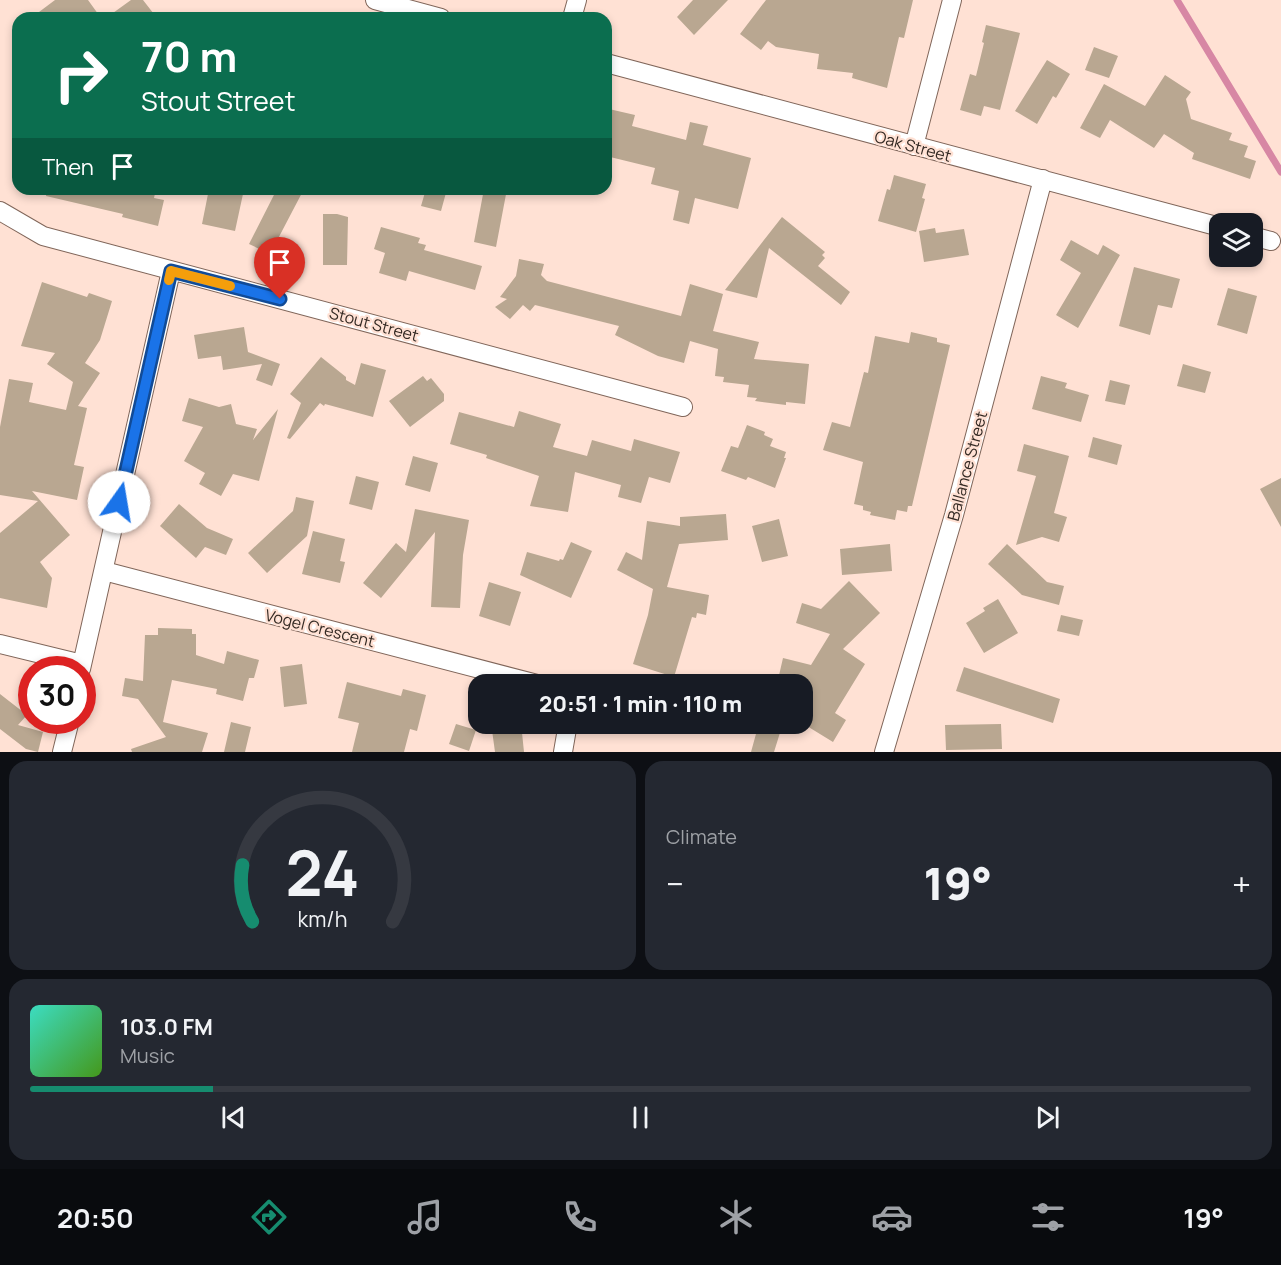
<!DOCTYPE html>
<html lang="en">
<head>
<meta charset="utf-8">
<style>
  body { margin:0; font-family:Manrope,sans-serif; background:#242831; color:#f1f3f6; height:100vh; display:flex; flex-direction:column; font-size:22px; white-space:nowrap }
  * { box-sizing:border-box; margin:0 }
  p { font-size:20px; color:#9ea1a6 }
  .icon { flex:none; width:33px; height:33px; fill:none; stroke:currentColor; stroke-width:2; stroke-linecap:round; stroke-linejoin:round }
  .map { position:relative; height:752px; overflow:hidden }
  .drawer { display:flex; flex-direction:column; gap:9px; padding:9px; background:#0d0f14; flex:1 }
  .drawer>* { flex:none }
  .guide { position:absolute; left:12px; top:12px; width:600px; height:183px; border-radius:18px; box-shadow:0 3px 9px #0003; background:#0b6e4f; color:#fff; overflow:hidden }
  .fabs { position:absolute; left:1209px; top:213px; display:grid; gap:12px }
  .fabs a { display:grid; place-items:center; width:54px; height:54px; border-radius:12px; background:#171b24; box-shadow:0 3px 9px #0003; font-size:30px }
  .speed { position:absolute; left:18px; top:656px; display:flex; gap:12px; font-size:30px; font-weight:700; text-align:center }
  .speed>* { display:grid; place-content:center; width:78px; height:78px; border-radius:50%; background:#171b24; box-shadow:0 3px 9px #0003; line-height:1 }
  .speed .limit { border:9px solid #d22; background:#fff; color:#111 }
  .pin { position:absolute; display:grid; place-items:center; width:51px; height:51px; color:#fff; margin:-62px -26px; border-radius:50% 50% 50% 0; rotate:-45deg; box-shadow:0 0 6px #0007 }
  .pin .icon { rotate:45deg }
  .me { position:absolute; width:66px; margin:-33px; rotate:13deg; stroke-linejoin:round; filter:drop-shadow(0 0 4px #0008) }
  .turn { display:flex; align-items:center; gap:21px; height:126px; padding:0 30px; font-size:27px }
  .turn .icon { width:78px; height:78px; stroke-width:2.5 }
  .turn b { display:block; font-size:42px; line-height:51px }
  .then { display:flex; align-items:center; height:57px; padding:0 30px; background:#0003; gap:12px; font-size:22px }
  .big { font-size:45px; font-weight:800; line-height:1.1 }
  .drawer .widget { flex:1; display:flex; flex-direction:column; justify-content:center; gap:9px; min-width:0; padding:0 21px; border-radius:18px; background:#242831 }
  .drawer .dial { align-items:center; gap:0 }
  .dial svg { height:156px; overflow:visible; fill:none; stroke:#363941; stroke-width:7; stroke-linecap:round; text-anchor:middle }
  .dial text { fill:#f1f3f6; stroke:none }
  .song { display:flex; align-items:center; gap:18px }
  .cover { width:72px; height:72px; border-radius:9px; background:linear-gradient(135deg,hsl(170 70% 55%),hsl(100 70% 35%)) }
  .played { height:6px; border-radius:3px; background:linear-gradient(90deg,#168c6f 15%,#363941 15%) }
  .keys { display:flex; justify-content:space-around; direction:ltr }
  .heat { display:flex; justify-content:space-between; align-items:center; font-size:33px; direction:ltr }
  .drawer .tiles { flex:1; display:grid; gap:9px; grid-template-columns:1fr 1fr }
  .widget:last-child { grid-column:span 2 }
  .trip { position:absolute; left:468px; top:674px; width:345px; height:60px; border-radius:18px; background:#171b24; box-shadow:0 3px 9px #0003; font-weight:800; line-height:60px; text-align:center }
  .dock { display:flex; height:96px; justify-content:space-around; align-items:center; background:#090b0e; color:#9ea1a6 }
  .dock .icon { width:42px; height:42px }
  .dock .current { color:#168c6f }
  .dock b { font-size:27px; color:#f1f3f6 }
  .map>svg:first-child { display:block }
</style>
</head>
<body>
<div class="map">
<svg width="1281" height="752" viewBox="0 0 1281 752">
  <rect width="100%" height="100%" fill="#ffe1d4"/>
  <g fill="none" stroke-linecap="round" stroke-linejoin="round">
    <path stroke="#d787a4" stroke-width="7" d="M1177,0l104,172"/>
  </g>
  <path fill="#b9a791" d="M55,0h33l13,18h-70z
    M131,0h12l14,18h-51z
    M693,0h35l-34,35 -17,-18z
    M766,0h147l-9,38 -5,-1 -12,51 -35,-10 1,-5 -36,-4 2,-15 -43,-7 -8,-6 -7,9 -21,-16z
    M986,25l34,8 -20,77 -16,-4 -3,10 -21,-6 10,-36 6,2 8,-33 -2,-1z
    M1094,47l24,9 -9,22 -24,-8z
    M1047,60l23,14 -14,24 -3,-2 -16,28 -22,-13z
    M1165,75l26,17 -5,7 5,20 41,14 -3,7 19,6 -4,11 12,4 -6,18 -58,-20 2,-6 -30,-19 -10,14 -44,-28 -10,18 -20,-10 24,-44 41,22z
    M609,109l26,6 -3,11 54,14 4,-18 18,4 -5,19 48,13 -13,51 -43,-11 -6,26 -16,-4 6,-29 -28,-7 4,-16 -49,-12v-36z
    M894,175l32,9 -4,14 3,1 -9,33 -38,-11 9,-32 3,1z
    M47,189h109l-2,9 10,2 -6,26 -36,-9 1,-3 -77,-18z
    M209,189h25l9,5 -8,37 -33,-7z
    M277,189h27l-34,65 -21,-10z
    M426,189h21l-6,22 -20,-5z
    M484,189h23l-11,58 -22,-5z
    M323,214h14l11,3 -1,48h-24z
    M782,217l43,35 -3,3 3,3 -7,8 32,26 -9,13 -72,-57 -12,50 -32,-8z
    M381,227l39,11 -2,5 8,2 -2,5 58,16 -7,24 -66,-19 -3,10 -27,-8 6,-20 -11,-4z
    M935,228l1,5 28,-4 5,26 -45,7 -5,-31z
    M1071,240l27,15 5,-10 17,10 -42,73 -22,-13 25,-42 -21,-13z
    M519,259l25,5 -3,11 6,6 134,35 9,-32 33,10 -10,37 46,11 -5,17 55,5 -4,40 -19,-2v3l-31,-4 2,-3 -10,-1 2,-12 -26,-3 1,-5 -9,-1 3,-27 -28,-8 -6,22 -26,-7 -43,-21 4,-9 -84,-21 -5,6 -7,-6 -13,14 -15,-12 12,-8 -7,-2 16,-21z
    M1134,267l46,12 -8,29 -14,-3 -8,30 -31,-9z
    M42,282l45,15 2,-4 23,8 -12,39 -15,23 15,10 -22,33 9,2 -13,57 10,2 -7,33 -45,-9 38,44 -30,27 12,16 -5,30 -47,-10v-65l38,-32 -38,-6v-68l9,-48 24,4 -4,19 37,8 7,-28 -26,-18 8,-11 -34,-7z
    M1228,288l29,8 -10,38 -30,-9z
    M244,327l4,25 32,12 -8,22 -16,-6 6,-16 -39,6 -2,-14 -23,3 -4,-24z
    M911,332l26,6v4l13,3 -38,161h-4l-1,6 -10,-2 -2,10 -25,-5 1,-3 -8,-2v-4l-9,-2 9,-42 -40,-12 9,-28 18,5 14,-55 4,1 7,-37 34,7z
    M321,357l25,20v3l9,5 6,-22 25,7 -13,47 -48,-13 -1,2 -4,-3 -30,36 -3,-1 14,-35 -11,-9z
    M1183,364l28,8 -6,21 -28,-7z
    M423,376l4,5 4,-3 13,16v7l-34,26 -21,-26z
    M1041,376l26,7 -2,5 24,7 -8,27 -49,-13z
    M1110,380l20,5 -5,20 -20,-4z
    M189,398l30,9 12,-3 5,20 21,5 -4,11 25,-31 -19,72 -26,-7 -12,22 -22,-12 6,-11 -21,-12 19,-34 -21,-6z
    M519,411l42,13 -8,23 34,9 5,-16 39,11 3,-12 46,13 -10,31 -21,-6 -8,26 -23,-6 3,-12 -46,-13 -7,40 -38,-6 9,-30 -53,-18 1,-3 -37,-11 9,-32 55,15z
    M747,425l18,7 -1,3 9,4 -3,7 16,6 -2,6h2l-11,30 -27,-11 -2,3 -25,-9 10,-25 7,2z
    M1093,437l29,8 -5,20 -29,-8z
    M1024,444l45,12 -15,57 13,4 -8,25 -17,-5 -26,8 20,-69 -19,-5z
    M413,456l25,7 -8,29 -25,-7z
    M356,476l23,6 -7,28 -23,-6z
    M1281,478v49l-21,-38z
    M296,497l18,4 -7,35 -40,37 -19,-20 45,-42z
    M179,504l28,24 26,11 -7,16 -21,-8 -9,11 -36,-32z
    M415,509l54,11 -6,35 -3,53 -29,-1 4,-75 -54,66 -18,-15 33,-40 10,9z
    M726,514l2,26 -49,4 -12,43 42,8 -3,20 -9,-2 -1,5 -4,-1 -18,60 -41,-13 15,-49 5,-26 -36,-19 9,-18 16,8 5,-39 33,5v-9z
    M779,519l9,37 -26,6 -10,-36z
    M313,531l32,8 -5,22 5,1 -5,21 -38,-9z
    M571,542l21,9 -21,47 -51,-23 7,-23 32,9 1,-2 3,1z
    M890,544l2,27 -50,4 -2,-26z
    M1007,544l40,38 17,4 -5,19 -37,-10 -34,-31z
    M849,581l31,32 -37,36 22,15 -30,49 11,7 -13,22 -31,-19v-39h-25l6,-26 28,7 19,-31 -34,-11 6,-20 19,6z
    M489,582l32,10 -11,34 -31,-10z
    M998,599l20,34 -34,20 -18,-30 19,-12 -2,-3z
    M1061,615l22,5 -4,16 -22,-5z
    M158,628l34,1v5h4v21l28,9 3,-13 32,9 -5,18h-5l-6,23 -27,-7 1,-5 -45,-9 -9,42 45,11 -6,19h-70l-1,-3 35,-12 -28,-38 -16,-3 3,-18 18,3 2,-46h13z
    M302,664l5,40 -23,3 -4,-40z
    M964,667l96,32 -7,24 -97,-32z
    M347,682l54,14 2,-7 23,6 -9,36 -7,-2 -6,23h-52l7,-29 -21,-5z
    M0,694l27,21 -9,10 25,7 -5,20 -12,-3 -26,-20z
    M231,722l20,5 -6,25h-21z
    M491,723h30l3,29h-29z
    M759,723h24l-9,29h-23z
    M456,724l20,6 -7,21 -20,-7z
    M1001,724l1,25 -56,1 -1,-25z"/>
  <g fill="none" stroke-linecap="round" stroke-linejoin="round">
    <defs>
      <path id="street" d="M375,0l66,18
        M572,18l5,-18
        M606,63l614,164
        M914,146l38,-146
        M0,211l43,25 640,171
        M1252,236l19,5
        M104,571l433,113
        M0,644l82,20
        M81,669l90,-398
        M62,752l8,-32
        M563,752l5,-29
        M884,752l70,-237 89,-336"/>
    </defs>
    <use href="#street" stroke="#80665a" stroke-width="20"/>
    <use href="#street" stroke="#fff" stroke-width="18"/>
  </g>
  <g fill="none" stroke-linecap="round" stroke-linejoin="round">
    <defs>
      <path id="route" d="M119,502l52,-231 109,28"/>
    </defs>
    <use href="#route" stroke="#114b97" stroke-width="15"/>
    <use href="#route" stroke="#1a73e8" stroke-width="10"/>
    <path stroke="#f59e0b" stroke-width="10" d="M169,280l2,-9 59,15"/>
  </g>
  <g text-anchor="middle" stroke-width="4.5" stroke-linejoin="round" paint-order="stroke">
    <g font-size="16" fill="#332923" stroke="#ffe1d4">
      <text transform="translate(913 146) rotate(15)" y="6">Oak Street</text>
      <text transform="translate(374 324) rotate(15)" y="6">Stout Street</text>
      <text transform="translate(967 466) rotate(-75)" y="6">Ballance Street</text>
      <text transform="translate(320 628) rotate(14)" y="6">Vogel Crescent</text>
    </g>
  </g>
</svg>
<div class="fabs">
<a><svg class="icon" aria-label="layers" viewBox="0 0 24 24"><path d="M12 4l9 5-9 5-9-5zM3 14l9 5 9-5"/></svg></a>
</div>
<div class="speed"><div class="limit">30</div></div>
<div class="pin" style="left:280px;top:299px;background:#d93025"><svg class="icon" aria-label="arrive" viewBox="0 0 24 24"><path d="M6 21V4h12l-3 4 3 4H6"/></svg></div>
<svg class="me" style="left:119px;top:502px" viewBox="-20 -20 40 40"><circle r="19" fill="#fff"/><path d="M0-13L10 11 0 6-10 11z" fill="#1a73e8"/></svg>
<div class="trip">20:51 · 1 min · 110 m</div>
<div class="guide">
<div class="turn"><svg class="icon" aria-label="right" viewBox="0 0 24 24"><path d="M7 20v-9h11M14 6l5 5-5 5"/></svg><div><b>70 m</b>Stout Street</div></div>
<div class="then">Then<svg class="icon" aria-label="arrive" viewBox="0 0 24 24"><path d="M6 21V4h12l-3 4 3 4H6"/></svg></div>
</div>
</div>
<section class="drawer">
<div class="tiles">
<div class="widget dial"><svg viewBox="0 0 100 80">
<path d="M14 69A42 42 0 1 1 86 69"/>
<path d="M14 69A42 42 0 0 1 9 40" stroke="#168c6f"/>
<text x="50" y="56" font-size="32" font-weight="700">24</text>
<text x="50" y="72" font-size="11">km/h</text>
</svg></div>
<div class="widget"><p>Climate</p>
<div class="heat"><a>−</a><b class="big">19°</b><a>+</a></div>
</div>
<div class="widget">
<div class="song"><i class="cover"></i><div><b>103.0 FM</b><p>Music</p></div></div>
<div class="played"></div>
<div class="keys"><svg class="icon" aria-label="previous" viewBox="0 0 24 24"><path d="M18 5L8 12l10 7zM5 5v14"/></svg><svg class="icon" aria-label="pause" viewBox="0 0 24 24"><path d="M8 5v14M16 5v14"/></svg><svg class="icon" aria-label="next" viewBox="0 0 24 24"><path d="M6 5l10 7-10 7zM19 5v14"/></svg></div>
</div>
</div>
</section>
<nav class="dock">
<b>20:50</b>
<svg class="icon current" aria-label="directions" viewBox="0 0 24 24"><path d="M12 3l9 9-9 9-9-9zM9 14v-3h6M13 9l2 2-2 2"/></svg>
<svg class="icon" aria-label="music" viewBox="0 0 24 24"><path d="M9 18V5l10-2v13"/><circle cx="6" cy="18" r="3"/><circle cx="16" cy="16" r="3"/></svg>
<svg class="icon" aria-label="phone" viewBox="0 0 24 24"><path d="M5 4h4l2 5-3 2q2 4 5 5l2-3 5 2v4C11 20 4 13 5 4z"/></svg>
<svg class="icon" aria-label="climate" viewBox="0 0 24 24"><path d="M12 3v18M4 7l16 10M4 17L20 7"/></svg>
<svg class="icon" aria-label="car" viewBox="0 0 24 24"><path d="M5 17H2v-5l4-1 3-4h7l3 4 3 1v5h-3M9 17h6M6 11h13"/><circle cx="7" cy="17" r="2"/><circle cx="17" cy="17" r="2"/></svg>
<svg class="icon" aria-label="filters" viewBox="0 0 24 24"><path d="M4 7h16M4 17h16"/><circle cx="9" cy="7" r="2"/><circle cx="15" cy="17" r="2"/></svg>
<b>19°</b>
</nav>
</body>
</html>
